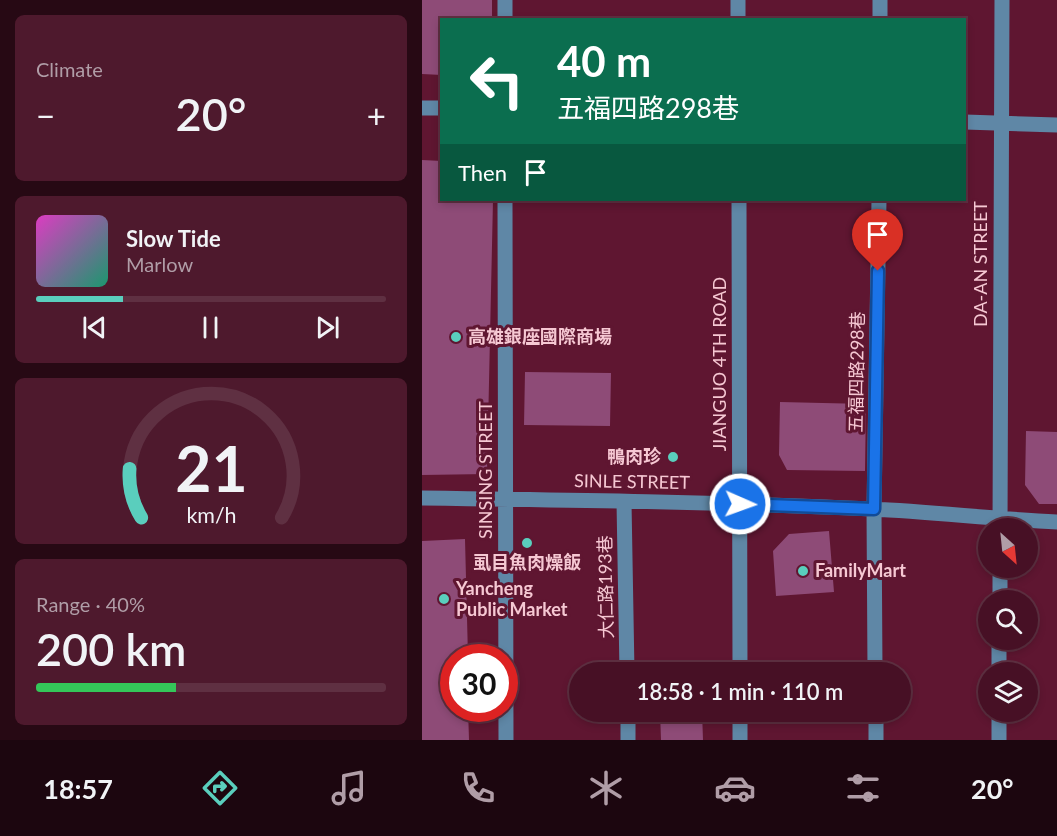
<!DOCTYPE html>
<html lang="en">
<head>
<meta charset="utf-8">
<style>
  body { margin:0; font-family:Lato,"Noto Sans TC",sans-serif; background:#4e192d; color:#f1f3f6; height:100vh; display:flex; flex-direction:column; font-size:22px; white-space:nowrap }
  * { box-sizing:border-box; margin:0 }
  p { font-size:20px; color:#b09da7 }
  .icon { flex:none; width:33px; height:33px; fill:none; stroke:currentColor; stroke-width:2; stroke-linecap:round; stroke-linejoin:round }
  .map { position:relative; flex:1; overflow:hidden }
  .panel { display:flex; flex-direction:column; gap:15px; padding:15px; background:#270914; width:422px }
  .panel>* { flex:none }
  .hud { position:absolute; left:18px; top:18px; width:526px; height:183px; border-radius:0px; box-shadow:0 3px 9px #0003,0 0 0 2px #5f3042; background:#0b6e4f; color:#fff; overflow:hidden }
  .needle { width:39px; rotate:153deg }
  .buttons { position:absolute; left:556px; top:518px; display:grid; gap:12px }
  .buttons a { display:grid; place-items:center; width:60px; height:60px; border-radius:50%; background:#471025; box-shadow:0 3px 9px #0003,0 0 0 2px #5f3042; font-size:30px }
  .speed { position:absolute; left:18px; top:644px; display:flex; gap:12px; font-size:30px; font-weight:700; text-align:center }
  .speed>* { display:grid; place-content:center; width:78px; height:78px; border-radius:50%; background:#471025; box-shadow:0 3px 9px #0003,0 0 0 2px #5f3042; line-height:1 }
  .speed .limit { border:9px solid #d22; background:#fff; color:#111 }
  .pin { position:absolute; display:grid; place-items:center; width:51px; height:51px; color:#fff; margin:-62px -26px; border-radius:50% 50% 50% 0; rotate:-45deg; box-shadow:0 0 6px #0007 }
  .pin .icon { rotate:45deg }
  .me { position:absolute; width:66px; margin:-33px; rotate:92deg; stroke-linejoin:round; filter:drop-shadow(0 0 4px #0008) }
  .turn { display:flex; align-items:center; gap:21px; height:126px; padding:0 18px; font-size:27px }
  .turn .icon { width:78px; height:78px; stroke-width:2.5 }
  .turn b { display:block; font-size:42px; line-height:51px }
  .then { display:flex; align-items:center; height:57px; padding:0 18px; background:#0003; gap:12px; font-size:22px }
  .big { font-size:45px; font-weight:600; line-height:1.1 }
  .panel .widget { flex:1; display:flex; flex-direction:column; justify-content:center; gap:9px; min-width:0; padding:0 21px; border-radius:9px; background:#4e192d }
  .panel .dial { align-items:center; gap:0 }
  .dial svg { height:156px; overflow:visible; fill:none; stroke:#5f3042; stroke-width:7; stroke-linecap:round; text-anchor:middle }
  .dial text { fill:#f1f3f6; stroke:none }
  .song { display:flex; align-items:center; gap:18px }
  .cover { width:72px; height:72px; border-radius:9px; background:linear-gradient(135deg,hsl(310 70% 55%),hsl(160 70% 35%)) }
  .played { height:6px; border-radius:3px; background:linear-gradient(90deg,#5acebd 25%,#5f3042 25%) }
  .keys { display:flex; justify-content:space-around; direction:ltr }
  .heat { display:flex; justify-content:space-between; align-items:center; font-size:33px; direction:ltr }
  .charge { height:9px; border-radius:4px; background:linear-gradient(90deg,#34c759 40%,#5f3042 0) }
  .trip { position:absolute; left:147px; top:662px; width:342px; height:60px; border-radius:30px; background:#471025; box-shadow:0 3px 9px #0003,0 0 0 2px #5f3042; font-weight:600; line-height:60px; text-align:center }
  .tabs { display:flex; height:96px; justify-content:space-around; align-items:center; background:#1c060f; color:#b09da7 }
  .tabs .icon { width:42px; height:42px }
  .tabs .selected { color:#5acebd }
  .tabs b { font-size:27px; color:#f1f3f6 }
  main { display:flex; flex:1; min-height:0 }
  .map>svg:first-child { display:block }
</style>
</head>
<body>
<main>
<section class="panel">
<div class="widget"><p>Climate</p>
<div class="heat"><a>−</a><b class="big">20°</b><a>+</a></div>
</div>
<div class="widget">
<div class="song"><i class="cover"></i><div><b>Slow Tide</b><p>Marlow</p></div></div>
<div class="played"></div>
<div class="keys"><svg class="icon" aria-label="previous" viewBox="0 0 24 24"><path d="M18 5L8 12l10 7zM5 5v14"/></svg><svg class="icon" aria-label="pause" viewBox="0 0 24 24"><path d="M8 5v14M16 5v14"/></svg><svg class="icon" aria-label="next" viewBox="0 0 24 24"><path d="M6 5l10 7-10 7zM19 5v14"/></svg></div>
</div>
<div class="widget dial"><svg viewBox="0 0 100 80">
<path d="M14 69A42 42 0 1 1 86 69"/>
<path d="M14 69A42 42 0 0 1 8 44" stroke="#5acebd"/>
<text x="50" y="56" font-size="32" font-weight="700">21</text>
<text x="50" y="72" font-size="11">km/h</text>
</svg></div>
<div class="widget"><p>Range · 40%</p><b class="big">200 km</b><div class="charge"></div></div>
</section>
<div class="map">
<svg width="636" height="740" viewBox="0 0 636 740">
  <rect width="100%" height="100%" fill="#5f1631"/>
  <path fill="#8e4b77" d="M0,0h70v20h-50v55l-20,-1z
    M0,160l20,1v39h51l-6,274 -65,1z
    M103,372l86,1 -1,53 -86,-1z
    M358,402l86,2 -1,67 -78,-1 -8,-15z
    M604,431l32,1v72h-19l-14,-19z
    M407,531l5,61 -58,4 -3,-45 16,-17z
    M43,539l3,118h-14v51h14l1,32h-47v-199z
    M280,711l1,29h-42l-1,-28z"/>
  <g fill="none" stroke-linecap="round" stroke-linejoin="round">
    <path stroke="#5f87a6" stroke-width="15" d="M83,0v20
      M316,0v20
      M458,20v-20
      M0,108h20
      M543,122l93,3
      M83,200l1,540
      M317,200l1,472
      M0,498c150,2 300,4 450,11 62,3 123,10 186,13
      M202,502l3,170
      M578,528l2,-528
      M578,600v-33
      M453,672l-1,-163 5,-309
      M577,672v-33
      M206,711v29
      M318,711v29
      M454,711v29
      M577,740v-29"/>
  </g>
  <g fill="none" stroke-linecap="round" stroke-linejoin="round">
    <defs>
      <path id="route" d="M318,504l134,5 4,-238"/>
    </defs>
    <use href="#route" stroke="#114b97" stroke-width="15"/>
    <use href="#route" stroke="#1a73e8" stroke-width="10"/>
  </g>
  <g fill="#5acebd" stroke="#5f1631" stroke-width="2">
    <circle cx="34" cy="337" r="6"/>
    <circle cx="251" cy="457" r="6"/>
    <circle cx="105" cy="543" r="6"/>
    <circle cx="381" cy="571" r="6"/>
    <circle cx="22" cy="599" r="6"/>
  </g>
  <g text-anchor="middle" stroke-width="6" stroke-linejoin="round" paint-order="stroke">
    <g font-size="18" fill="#f6c8d3" stroke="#5f1631">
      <text transform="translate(559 264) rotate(-90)" y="6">DA-AN STREET</text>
      <text transform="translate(298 364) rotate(-90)" y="6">JIANGUO 4TH ROAD</text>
      <text transform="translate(435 372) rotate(-89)" y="6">五福四路298巷</text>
      <text transform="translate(64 470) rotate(-90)" y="6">SINSING STREET</text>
      <text transform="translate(210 482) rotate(1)" y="6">SINLE STREET</text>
      <text transform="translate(184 587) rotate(-91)" y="6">大仁路193巷</text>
    </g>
    <g font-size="18" font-weight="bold" fill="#f6c8d3" stroke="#5f1631" text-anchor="start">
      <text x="46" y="343">高雄銀座國際商場</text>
      <text x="239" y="463" text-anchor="end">鴨肉珍</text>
      <text x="105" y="569" text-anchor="middle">虱目魚肉燥飯</text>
      <text x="393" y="577">FamilyMart</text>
      <text x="34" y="595">Yancheng<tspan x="34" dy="21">Public Market</tspan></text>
    </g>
  </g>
</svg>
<div class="buttons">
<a><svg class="needle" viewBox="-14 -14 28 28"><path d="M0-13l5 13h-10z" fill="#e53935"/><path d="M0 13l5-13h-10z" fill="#b09da7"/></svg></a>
<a><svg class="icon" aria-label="search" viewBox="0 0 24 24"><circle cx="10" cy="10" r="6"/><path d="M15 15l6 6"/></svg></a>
<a><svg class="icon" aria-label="layers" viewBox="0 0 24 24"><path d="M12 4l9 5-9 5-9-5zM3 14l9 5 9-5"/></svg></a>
</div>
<div class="speed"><div class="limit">30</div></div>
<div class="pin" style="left:456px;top:271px;background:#d93025"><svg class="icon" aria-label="arrive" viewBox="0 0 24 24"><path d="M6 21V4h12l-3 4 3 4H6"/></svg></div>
<svg class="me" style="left:318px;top:504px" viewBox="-20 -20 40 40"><circle r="17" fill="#1a73e8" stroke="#fff" stroke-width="3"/><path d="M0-11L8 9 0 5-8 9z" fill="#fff"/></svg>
<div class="trip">18:58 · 1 min · 110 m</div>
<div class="hud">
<div class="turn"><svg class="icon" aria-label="left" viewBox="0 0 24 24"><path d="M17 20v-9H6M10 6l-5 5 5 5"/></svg><div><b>40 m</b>五福四路298巷</div></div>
<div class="then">Then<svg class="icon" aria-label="arrive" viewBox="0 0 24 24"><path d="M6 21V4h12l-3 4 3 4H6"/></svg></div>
</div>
</div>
</main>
<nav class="tabs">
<b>18:57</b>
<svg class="icon selected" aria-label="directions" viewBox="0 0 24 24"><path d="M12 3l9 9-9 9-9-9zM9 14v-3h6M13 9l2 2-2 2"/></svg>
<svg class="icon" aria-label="music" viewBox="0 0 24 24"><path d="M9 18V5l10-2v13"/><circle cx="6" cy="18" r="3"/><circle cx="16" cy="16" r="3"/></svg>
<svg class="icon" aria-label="phone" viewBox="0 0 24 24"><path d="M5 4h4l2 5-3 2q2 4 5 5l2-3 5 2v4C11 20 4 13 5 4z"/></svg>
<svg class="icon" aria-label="climate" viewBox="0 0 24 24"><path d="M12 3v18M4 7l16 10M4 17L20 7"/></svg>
<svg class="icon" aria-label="car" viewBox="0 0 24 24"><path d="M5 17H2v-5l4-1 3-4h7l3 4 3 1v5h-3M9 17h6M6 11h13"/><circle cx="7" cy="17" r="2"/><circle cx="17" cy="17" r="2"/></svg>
<svg class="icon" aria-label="filters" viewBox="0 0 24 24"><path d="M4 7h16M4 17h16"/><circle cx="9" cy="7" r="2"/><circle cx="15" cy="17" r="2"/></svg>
<b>20°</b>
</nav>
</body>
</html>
